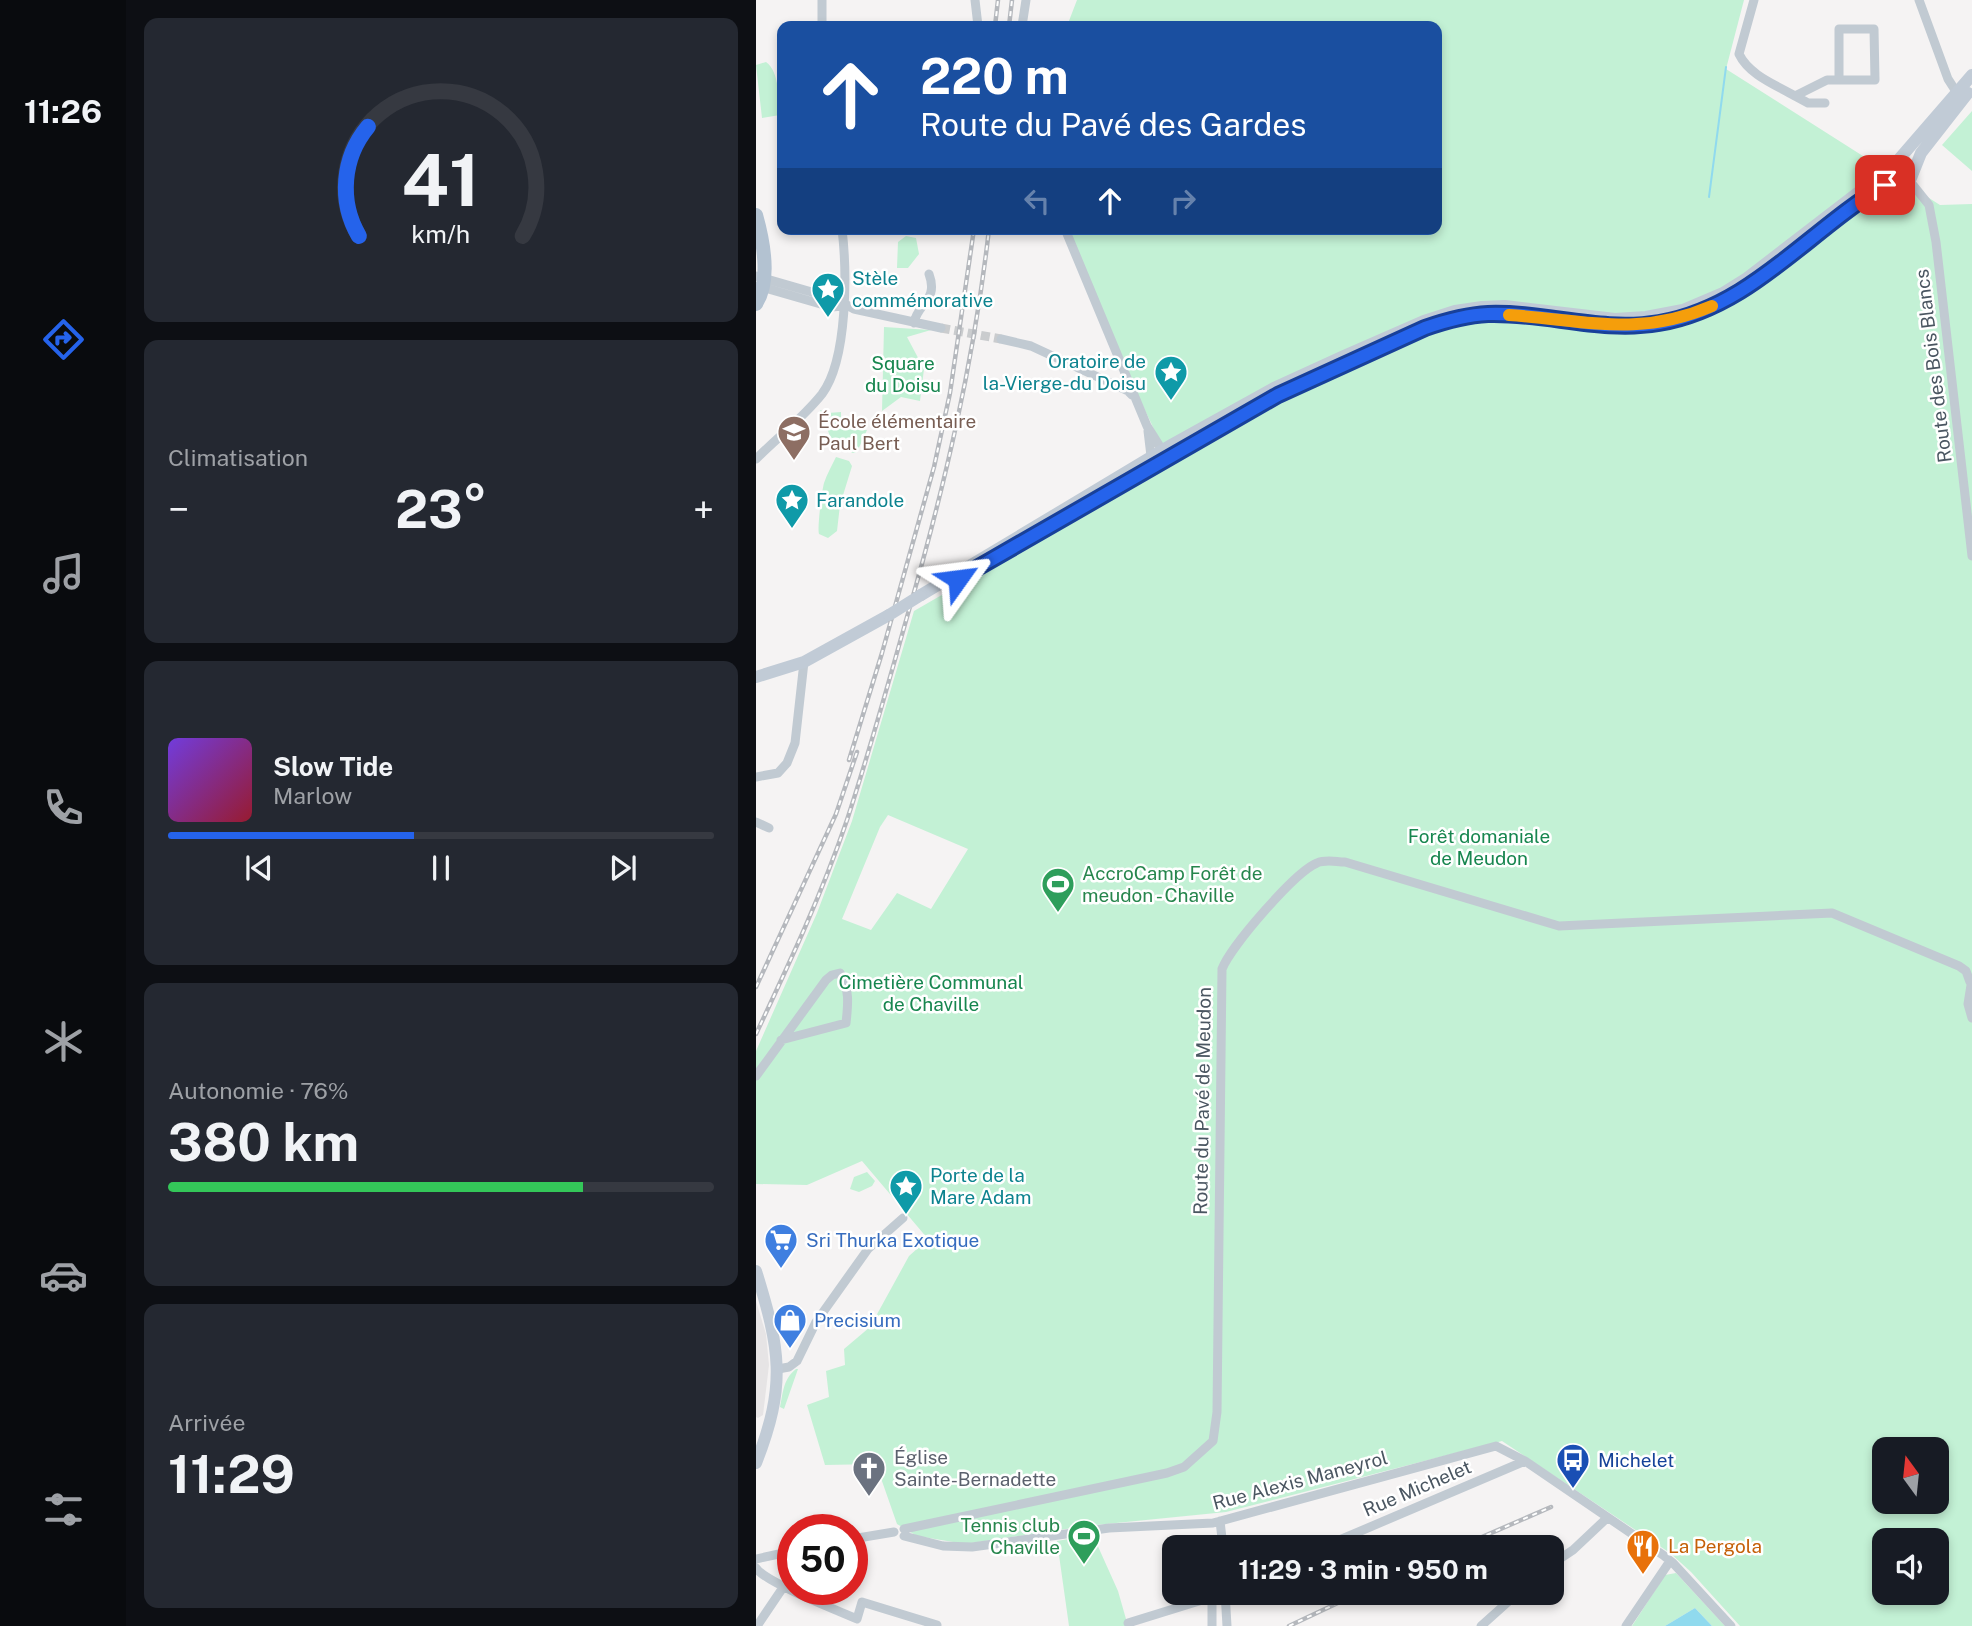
<!DOCTYPE html>
<html lang="fr">
<head>
<meta charset="utf-8">
<style>
  body { margin:0; font-family:"Public Sans",sans-serif; background:#242831; color:#f1f3f6; height:100vh; display:flex; flex-direction:column; font-size:26px; white-space:nowrap }
  * { box-sizing:border-box; margin:0 }
  p { font-size:23px; color:#9ea1a6 }
  .icon { flex:none; width:38px; height:38px; fill:none; stroke:currentColor; stroke-width:2; stroke-linecap:round; stroke-linejoin:round }
  .map { position:relative; flex:1; overflow:hidden }
  .details { display:flex; flex-direction:column; gap:18px; padding:18px; background:#0d0f14; width:630px }
  .details>* { flex:none }
  .top-card { position:absolute; left:21px; top:21px; width:665px; height:214px; border-radius:14px; box-shadow:0 4px 10px #0003; background:#1a4fa0; color:#fff; overflow:hidden }
  .needle { width:46px; rotate:345deg }
  .tools { position:absolute; left:1116px; top:1437px; display:grid; gap:14px }
  .tools a { display:grid; place-items:center; width:77px; height:77px; border-radius:14px; background:#171b24; box-shadow:0 4px 10px #0003; font-size:35px }
  .speed { position:absolute; left:21px; top:1514px; display:flex; gap:14px; font-size:35px; font-weight:700; text-align:center }
  .speed>* { display:grid; place-content:center; width:91px; height:91px; border-radius:50%; background:#171b24; box-shadow:0 4px 10px #0003; line-height:1 }
  .speed .limit { border:10px solid #d22; background:#fff; color:#111 }
  .pin { position:absolute; display:grid; place-items:center; width:60px; height:60px; color:#fff; margin:-30px; border-radius:14px; box-shadow:0 4px 10px #0006 }
  .me { position:absolute; width:77px; margin:-38px; rotate:59deg; stroke-linejoin:round; filter:drop-shadow(0 0 5px #0008) }
  .turn { display:flex; align-items:center; gap:24px; height:147px; padding:0 28px; font-size:32px }
  .turn .icon { width:91px; height:91px; stroke-width:2.5 }
  .turn b { display:block; font-size:49px; line-height:60px }
  .lanes { display:flex; align-items:center; height:66px; padding:0 28px; background:#0003; justify-content:center; gap:35px; direction:ltr }
  .lanes .off { opacity:.35 }
  .big { font-size:52px; font-weight:700; line-height:1.1 }
  .details .widget { flex:1; display:flex; flex-direction:column; justify-content:center; gap:10px; min-width:0; padding:0 24px; border-radius:14px; background:#242831 }
  .details .dial { align-items:center; gap:0 }
  .dial svg { height:182px; overflow:visible; fill:none; stroke:#363941; stroke-width:7; stroke-linecap:round; text-anchor:middle }
  .dial text { fill:#f1f3f6; stroke:none }
  .song { display:flex; align-items:center; gap:21px }
  .cover { width:84px; height:84px; border-radius:10px; background:linear-gradient(135deg,hsl(260 70% 55%),hsl(350 70% 35%)) }
  .played { height:7px; border-radius:4px; background:linear-gradient(90deg,#2563eb 45%,#363941 45%) }
  .keys { display:flex; justify-content:space-around; direction:ltr }
  .heat { display:flex; justify-content:space-between; align-items:center; font-size:38px; direction:ltr }
  .charge { height:10px; border-radius:5px; background:linear-gradient(90deg,#34c759 76%,#363941 0) }
  .trip { position:absolute; left:406px; top:1535px; width:402px; height:70px; border-radius:14px; background:#171b24; box-shadow:0 4px 10px #0003; font-weight:700; line-height:70px; text-align:center }
  main { display:flex; flex:1; min-height:0 }
  .menu { display:flex; flex-direction:column; width:126px; justify-content:space-around; align-items:center; background:#090b0e; color:#9ea1a6 }
  .menu .icon { width:49px; height:49px }
  .menu .current { color:#2563eb }
  .menu b { font-size:32px; color:#f1f3f6 }
  .map>svg:first-child { display:block }
</style>
</head>
<body>
<main>
<nav class="menu">
<b>11:26</b>
<svg class="icon current" aria-label="directions" viewBox="0 0 24 24"><path d="M12 3l9 9-9 9-9-9zM9 14v-3h6M13 9l2 2-2 2"/></svg>
<svg class="icon" aria-label="music" viewBox="0 0 24 24"><path d="M9 18V5l10-2v13"/><circle cx="6" cy="18" r="3"/><circle cx="16" cy="16" r="3"/></svg>
<svg class="icon" aria-label="phone" viewBox="0 0 24 24"><path d="M5 4h4l2 5-3 2q2 4 5 5l2-3 5 2v4C11 20 4 13 5 4z"/></svg>
<svg class="icon" aria-label="climate" viewBox="0 0 24 24"><path d="M12 3v18M4 7l16 10M4 17L20 7"/></svg>
<svg class="icon" aria-label="car" viewBox="0 0 24 24"><path d="M5 17H2v-5l4-1 3-4h7l3 4 3 1v5h-3M9 17h6M6 11h13"/><circle cx="7" cy="17" r="2"/><circle cx="17" cy="17" r="2"/></svg>
<svg class="icon" aria-label="filters" viewBox="0 0 24 24"><path d="M4 7h16M4 17h16"/><circle cx="9" cy="7" r="2"/><circle cx="15" cy="17" r="2"/></svg>
</nav>
<section class="details">
<div class="widget dial"><svg viewBox="0 0 100 80">
<path d="M14 69A42 42 0 1 1 86 69"/>
<path d="M14 69A42 42 0 0 1 18 21" stroke="#2563eb"/>
<text x="50" y="56" font-size="32" font-weight="700">41</text>
<text x="50" y="72" font-size="11">km/h</text>
</svg></div>
<div class="widget"><p>Climatisation</p>
<div class="heat"><a>−</a><b class="big">23°</b><a>+</a></div>
</div>
<div class="widget">
<div class="song"><i class="cover"></i><div><b>Slow Tide</b><p>Marlow</p></div></div>
<div class="played"></div>
<div class="keys"><svg class="icon" aria-label="previous" viewBox="0 0 24 24"><path d="M18 5L8 12l10 7zM5 5v14"/></svg><svg class="icon" aria-label="pause" viewBox="0 0 24 24"><path d="M8 5v14M16 5v14"/></svg><svg class="icon" aria-label="next" viewBox="0 0 24 24"><path d="M6 5l10 7-10 7zM19 5v14"/></svg></div>
</div>
<div class="widget"><p>Autonomie · 76%</p><b class="big">380 km</b><div class="charge"></div></div>
<div class="widget"><p>Arrivée</p><b class="big">11:29</b></div>
</section>
<div class="map">
<svg width="1216" height="1626" viewBox="0 0 1216 1626">
  <rect width="100%" height="100%" fill="#f5f3f3"/>
  <path fill="#e6e4e5" d="M0,1301l10,33 3,31 -6,50 -5,3 -2,-1z"/>
  <path fill="#c3f1d5" fill-rule="evenodd" d="M321,0h667l-18,69 214,136 32,-1v1422h-232l-49,-54 -21,-19 -168,-112 -276,71 -140,14 -121,18 -48,-8 -20,-12 -21,-60 -51,1 -18,-60 22,-8 -3,-26 19,-6 -1,-16 26,-22 39,-71 19,-17 -66,-78 -55,24 -51,-1v-133l61,-138 35,-92 62,-210 256,-148 -46,-97 -55,-137h368v-203h-370zM132,815l80,34 -37,60 -34,-16 -26,37 -29,-11 38,-92zM1129,1449h52v53h-52zM1129,1540h52v52h-52z
    M10,62c14,10 12,37 14,53l-18,3 -6,-53z
    M1216,111v60l-30,-26z
    M150,236l10,2 3,16 -11,14h-11l1,-26z
    M128,327l47,3 -24,7 17,32 -4,32 -19,-4 -19,14z
    M64,410l8,3 13,-1v17l26,1 -10,22 -4,1 -20,-9z
    M80,457l13,4 3,5 -12,39 -3,26 -9,7 -9,-4c-2,-6 3,-44 5,-51 3,-9 8,-18 12,-26z
    M111,1172l8,9 -3,5 -13,6 -9,-3 4,-12z
    M40,1369h2l-14,40 -4,-2c3,-14 3,-28 16,-38z
    M342,1534l-2,8 22,49 10,35h-59l-12,-85z
    M920,1573l49,53h-13l-17,-18 -30,18h-33l33,-51z"/>
  <path fill="#90daee" d="M939,1608l17,18h-47z"/>
  <g fill="none" stroke-linecap="round" stroke-linejoin="round">
    <path stroke="#90daee" stroke-width="2" d="M953,197l17,-130"/>
    <path stroke="#caccce" stroke-width="9" stroke-dasharray="9 4.5" stroke-linecap="butt" d="M185,328l60,11"/>
    <path stroke="#c1cad2" stroke-width="9" d="M219,0l3,26
      M998,0l-15,54c10,21 37,31 56,42l32,-16h48l-1,-51h-35v51
      M1163,0l29,79 9,14
      M66,26v-26
      M266,26l4,-26
      M1039,96l13,7h17
      M1153,180l20,25 7,37 36,314
      M309,229l82,197 15,24
      M0,276l80,23 18,10 87,19
      M2,286l73,21 13,-1
      M158,323c3,-20 25,-22 15,-49
      M245,339l30,7 97,45 4,4
      M392,431l3,25
      M0,459c22,-22 47,-41 66,-65 26,-35 25,-123 20,-165
      M0,777l22,-4 9,-10 8,-20 9,-81
      M0,822l13,6
      M1216,979l-4,25 4,14
      M0,1076l70,-96 6,-5 8,-2c10,16 8,32 6,50l-65,17
      M22,1369l11,-2 8,-6 19,-39 52,-73 35,-31
      M464,1521l3,26
      M148,1529l263,-56 17,-6 29,-26 4,-29 5,-443c9,-23 73,-97 95,-106 9,-4 19,-1 28,-1l214,64 273,-13 127,53 7,5 4,11
      M148,1536l39,10 29,1 137,-19 104,-5 283,-77 29,15 138,94 10,8 58,63
      M96,1539l42,-7
      M567,1547l202,-86
      M0,1559l37,-8
      M796,1564l21,-14 34,-32
      M0,1568c10,15 81,42 101,51
      M469,1592l2,34
      M456,1593v33
      M101,1619l5,-17 75,23
      M372,1623l84,-26
      M1,1626l27,-40
      M725,1626l38,-34
      M870,1626l44,-65"/>
    <path stroke="#c1cbd6" stroke-width="12" d="M1075,224l52,-39 28,-7 10,-25 47,-60
      M337,501l127,-74
      M165,595l252,-151 101,-56 70,-32 80,-35 31,-10 27,-4 23,-1 110,13 31,-2 37,-7 40,-17 24,-15 130,-100 16,-7 1,-6 78,-90
      M0,677l48,-15 85,-47
      M0,1271c24,78 31,113 0,192"/>
    <path stroke="#b3c2d1" stroke-width="14" d="M0,215c7,25 15,66 0,89"/>
    <defs>
      <path id="rail" d="M239,26l3,-26
        M253,26l3,-26
        M93,760l33,-107 52,-186 16,-74 24,-164
        M0,987l80,-173 21,-62
        M0,1034c33,-70 66,-140 91,-214 22,-67 41,-135 60,-203 37,-128 67,-255 82,-388
        M703,1547l92,-40
        M533,1626l72,-34"/>
    </defs>
    <use href="#rail" stroke="#b5b8bd" stroke-width="4.5"/>
    <use href="#rail" stroke="#fff" stroke-width="2" stroke-dasharray="5" stroke-linecap="butt"/>
    <path stroke="#c1cbd6" stroke-width="12" d="M133,615l32,-20"/>
  </g>
  <g fill="none" stroke-linecap="round" stroke-linejoin="round">
    <defs>
      <path id="route" d="M202,579l320,-184 147,-67c20,-7 41,-13 63,-14 57,-2 113,19 171,9 91,-15 150,-93 226,-138"/>
    </defs>
    <use href="#route" stroke="#184099" stroke-width="18"/>
    <use href="#route" stroke="#2563eb" stroke-width="12"/>
    <path stroke="#f59e0b" stroke-width="12" d="M753,315c76,5 129,23 203,-9"/>
  </g>
  <defs>
    <symbol id="sight-pin" viewBox="-11 -11 22 30"><path d="M0 17L-7.5 6A9.5 9.5 0 1 1 7.5 6Z" fill="#0f9aa8" stroke="#fff"/><path d="M0-6L1.8-2.2L6-1.7L2.9 1.2L3.7 5.4L0 3.3L-3.7 5.4L-2.9 1.2L-6-1.7L-1.8-2.2Z" fill="#fff"/></symbol>
    <symbol id="school-pin" viewBox="-11 -11 22 30"><path d="M0 17L-7.5 6A9.5 9.5 0 1 1 7.5 6Z" fill="#8d6e63" stroke="#fff"/><path d="M0-5L7-2L0 1L-7-2ZM-4 1L0 2.5L4 1V4Q0 6-4 4Z" fill="#fff"/></symbol>
    <symbol id="stadium-pin" viewBox="-11 -11 22 30"><path d="M0 17L-7.5 6A9.5 9.5 0 1 1 7.5 6Z" fill="#2e9e5b" stroke="#fff"/><path d="M0-5a6.5 5 0 1 0 0 10a6.5 5 0 1 0 0-10ZM-3.5-1.8h7v3.6h-7Z" fill="#fff"/></symbol>
    <symbol id="supermarket-pin" viewBox="-11 -11 22 30"><path d="M0 17L-7.5 6A9.5 9.5 0 1 1 7.5 6Z" fill="#3f7fe0" stroke="#fff"/><path d="M-6-5.5h2.5l.6 2H6L4.5 2H-2.5L-4.4-4H-6ZM-1.5 3.2a1.3 1.3 0 1 0 .1 0ZM3 3.2a1.3 1.3 0 1 0 .1 0Z" fill="#fff"/></symbol>
    <symbol id="shop-pin" viewBox="-11 -11 22 30"><path d="M0 17L-7.5 6A9.5 9.5 0 1 1 7.5 6Z" fill="#3f7fe0" stroke="#fff"/><path d="M-5-2.5h2.3a2.7 3.5 0 0 1 5.4 0H5L5.5 6h-11ZM-1.5-2.5h3a1.5 2.3 0 0 0-3 0Z" fill="#fff"/></symbol>
    <symbol id="bus-pin" viewBox="-11 -11 22 30"><path d="M0 17L-7.5 6A9.5 9.5 0 1 1 7.5 6Z" fill="#1a4fb4" stroke="#fff"/><path d="M-5-6H5V4H4V6H2V4H-2V6H-4V4H-5ZM-3.5-4V0h7V-4ZM-3.5 1.2v1.5H-2V1.2ZM2 1.2v1.5H3.5V1.2Z" fill="#fff"/></symbol>
    <symbol id="church-pin" viewBox="-11 -11 22 30"><path d="M0 17L-7.5 6A9.5 9.5 0 1 1 7.5 6Z" fill="#6b7280" stroke="#fff"/><path d="M-1.2-6h2.4v3.5h3.3v2.4h-3.3V6h-2.4V-.1h-3.3v-2.4h3.3Z" fill="#fff"/></symbol>
    <symbol id="restaurant-pin" viewBox="-11 -11 22 30"><path d="M0 17L-7.5 6A9.5 9.5 0 1 1 7.5 6Z" fill="#e8710a" stroke="#fff"/><path d="M-5-6h1v4h1v-4h1v4h1v-4h1v5L-1.5 .5V6h-2V.5L-5-1ZM5-6V6H3V1.5H1.5Q1.5-4 5-6Z" fill="#fff"/></symbol>
  </defs>
  <g fill-rule="evenodd">
    <use href="#sight-pin" x="53" y="270" width="38" height="52"/>
    <use href="#sight-pin" x="396" y="353" width="38" height="52"/>
    <use href="#school-pin" x="19" y="413" width="38" height="52"/>
    <use href="#sight-pin" x="17" y="481" width="38" height="52"/>
    <use href="#stadium-pin" x="283" y="865" width="38" height="52"/>
    <use href="#sight-pin" x="131" y="1167" width="38" height="52"/>
    <use href="#supermarket-pin" x="6" y="1221" width="38" height="52"/>
    <use href="#shop-pin" x="15" y="1301" width="38" height="52"/>
    <use href="#bus-pin" x="798" y="1441" width="38" height="52"/>
    <use href="#church-pin" x="94" y="1449" width="38" height="52"/>
    <use href="#stadium-pin" x="309" y="1517" width="38" height="52"/>
    <use href="#restaurant-pin" x="868" y="1527" width="38" height="52"/>
  </g>
  <g text-anchor="middle" stroke-width="5" stroke-linejoin="round" paint-order="stroke">
    <g font-size="19" fill="#0d838f" stroke="#fff" text-anchor="start">
      <text x="96" y="285">Stèle<tspan x="96" dy="22">commémorative</tspan></text>
      <text x="390" y="368" text-anchor="end">Oratoire de<tspan x="390" dy="22">la-Vierge-du Doisu</tspan></text>
      <text x="60" y="507">Farandole</text>
      <text x="174" y="1182">Porte de la<tspan x="174" dy="22">Mare Adam</tspan></text>
    </g>
    <g font-size="19" fill="#17864f" stroke="#fff">
      <text x="147" y="370">Square<tspan x="147" dy="22">du Doisu</tspan></text>
      <text x="723" y="843">Forêt domaniale<tspan x="723" dy="22">de Meudon</tspan></text>
      <text x="175" y="989">Cimetière Communal<tspan x="175" dy="22">de Chaville</tspan></text>
    </g>
    <g font-size="19" fill="#4a5661" stroke="#fff">
      <text transform="translate(1177 366) rotate(-97)" y="7">Route des Bois Blancs</text>
      <text transform="translate(446 1101) rotate(-89)" y="7">Route du Pavé de Meudon</text>
      <text transform="translate(544 1480) rotate(-15)" y="7">Rue Alexis Maneyrol</text>
      <text transform="translate(661 1488) rotate(-23)" y="7">Rue Michelet</text>
    </g>
    <g font-size="19" fill="#785e54" stroke="#fff" text-anchor="start">
      <text x="62" y="428">École élémentaire<tspan x="62" dy="22">Paul Bert</tspan></text>
    </g>
    <g font-size="19" fill="#27864d" stroke="#fff" text-anchor="start">
      <text x="326" y="880">AccroCamp Forêt de<tspan x="326" dy="22">meudon - Chaville</tspan></text>
      <text x="304" y="1532" text-anchor="end">Tennis club<tspan x="304" dy="22">Chaville</tspan></text>
    </g>
    <g font-size="19" fill="#366cbe" stroke="#fff" text-anchor="start">
      <text x="50" y="1247">Sri Thurka Exotique</text>
      <text x="58" y="1327">Precisium</text>
    </g>
    <g font-size="19" fill="#5b616d" stroke="#fff" text-anchor="start">
      <text x="138" y="1464">Église<tspan x="138" dy="22">Sainte-Bernadette</tspan></text>
    </g>
    <g font-size="19" fill="#164399" stroke="#fff" text-anchor="start">
      <text x="842" y="1467">Michelet</text>
    </g>
    <g font-size="19" fill="#c56008" stroke="#fff" text-anchor="start">
      <text x="912" y="1553">La Pergola</text>
    </g>
  </g>
</svg>
<div class="tools">
<a><svg class="needle" viewBox="-14 -14 28 28"><path d="M0-13l5 13h-10z" fill="#e53935"/><path d="M0 13l5-13h-10z" fill="#9ea1a6"/></svg></a>
<a><svg class="icon" aria-label="sound" viewBox="0 0 24 24"><path d="M4 9h4l5-4v14l-5-4H4zM17 9q2 3 0 6"/></svg></a>
</div>
<div class="speed"><div class="limit">50</div></div>
<div class="pin" style="left:1129px;top:185px;background:#d93025"><svg class="icon" aria-label="arrive" viewBox="0 0 24 24"><path d="M6 21V4h12l-3 4 3 4H6"/></svg></div>
<svg class="me" style="left:202px;top:579px" viewBox="-20 -20 40 40"><path d="M0-17L14 15 0 8-14 15z" fill="#2563eb" stroke="#fff" stroke-width="4"/></svg>
<div class="trip">11:29 · 3 min · 950 m</div>
<div class="top-card">
<div class="turn"><svg class="icon" aria-label="ahead" viewBox="0 0 24 24"><path d="M12 20V5M6 11l6-6 6 6"/></svg><div><b>220 m</b>Route du Pavé des Gardes</div></div>
<div class="lanes"><svg class="icon off" aria-label="left" viewBox="0 0 24 24"><path d="M17 20v-9H6M10 6l-5 5 5 5"/></svg><svg class="icon" aria-label="ahead" viewBox="0 0 24 24"><path d="M12 20V5M6 11l6-6 6 6"/></svg><svg class="icon off" aria-label="right" viewBox="0 0 24 24"><path d="M7 20v-9h11M14 6l5 5-5 5"/></svg></div>
</div>
</div>
</main>
</body>
</html>
